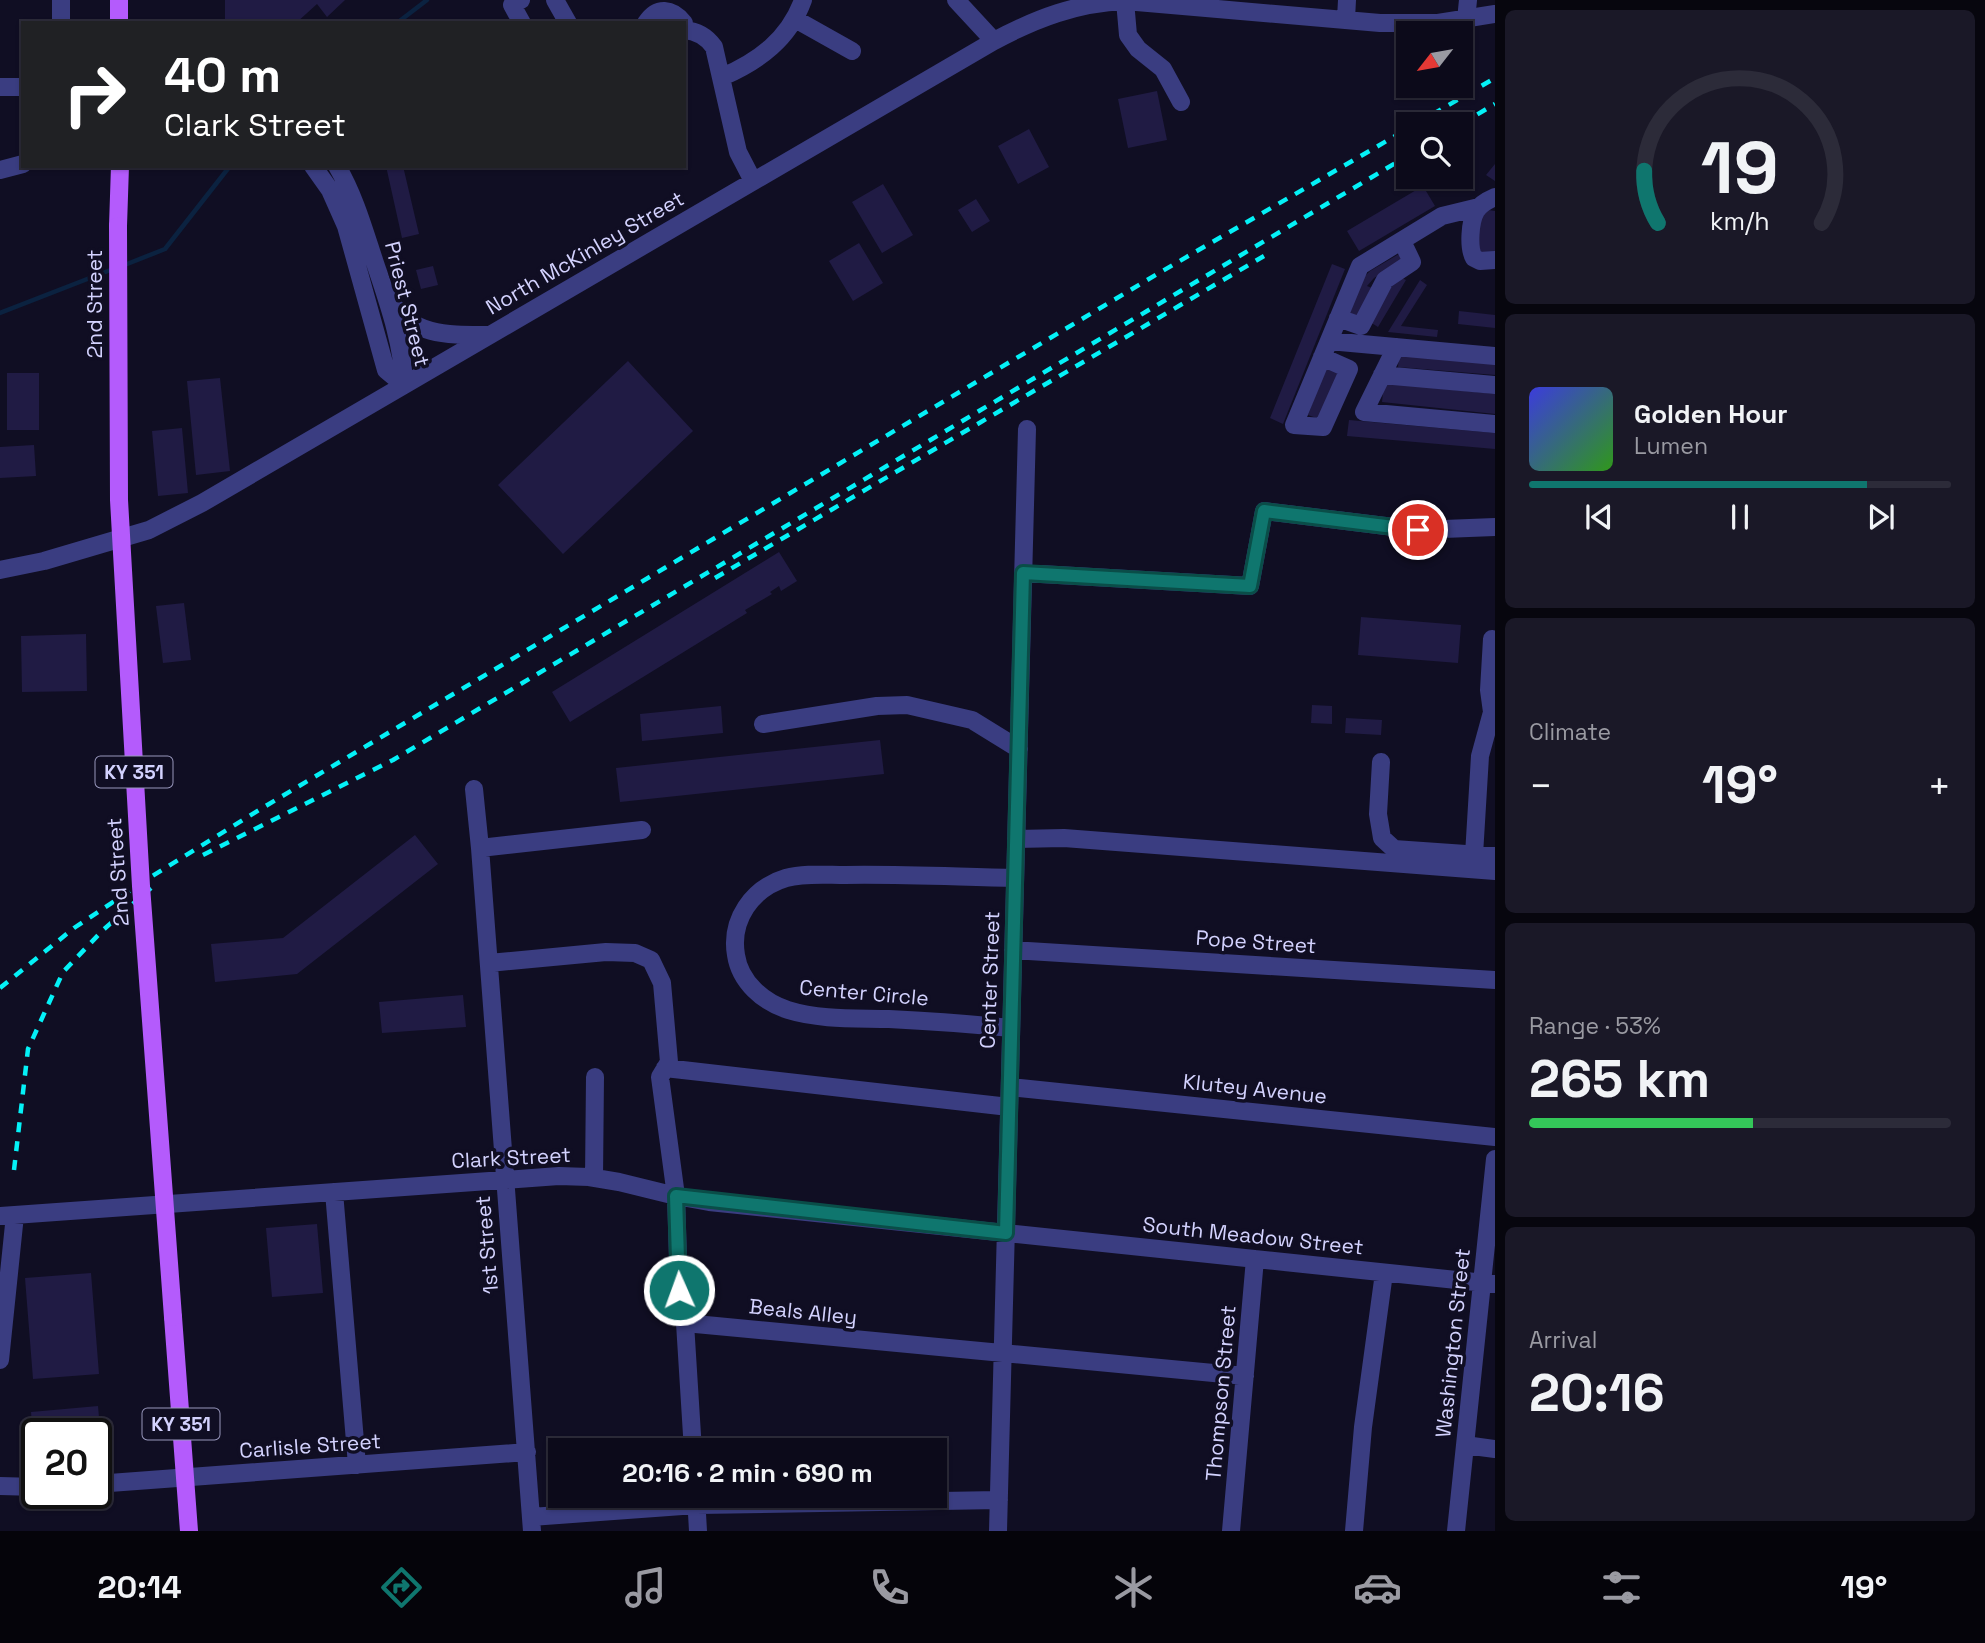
<!DOCTYPE html>
<html lang="en">
<head>
<meta charset="utf-8">
<style>
  body { margin:0; font-family:"Space Grotesk",sans-serif; background:#1a1827; color:#f1f3f6; height:100vh; display:flex; flex-direction:column; font-size:26px; white-space:nowrap }
  * { box-sizing:border-box; margin:0 }
  p { font-size:23px; color:#9a9aa2 }
  .icon { flex:none; width:38px; height:38px; fill:none; stroke:currentColor; stroke-width:2; stroke-linecap:round; stroke-linejoin:round }
  .map { position:relative; flex:1; overflow:hidden }
  .side { display:flex; flex-direction:column; gap:10px; padding:10px; background:#07060e; width:490px }
  .side>* { flex:none }
  .hud { position:absolute; left:21px; top:21px; width:665px; height:147px; border-radius:0px; box-shadow:0 2px 5px #0004,0 0 0 2px #2c2b39; background:#202124; color:#fff; overflow:hidden }
  .needle { width:46px; rotate:239deg }
  .fabs { position:absolute; left:1396px; top:21px; display:grid; gap:14px }
  .fabs a { display:grid; place-items:center; width:77px; height:77px; border-radius:0px; background:#0c0a1a; box-shadow:0 2px 5px #0004,0 0 0 2px #2c2b39; font-size:35px }
  .speed { position:absolute; left:21px; top:1418px; display:flex; gap:14px; font-size:35px; font-weight:700; text-align:center }
  .speed>* { display:grid; place-content:center; width:91px; height:91px; border-radius:50%; background:#0c0a1a; box-shadow:0 2px 5px #0004,0 0 0 2px #2c2b39; line-height:1 }
  .speed .limit { border:4px solid #111; border-radius:10px; background:#fff; color:#111 }
  .pin { position:absolute; display:grid; place-items:center; width:60px; height:60px; color:#fff; margin:-30px; border:4px solid #fff; border-radius:50%; box-shadow:0 2px 7px #0007 }
  .me { position:absolute; width:77px; margin:-38px; rotate:358deg; stroke-linejoin:round; filter:drop-shadow(0 0 5px #0008) }
  .turn { display:flex; align-items:center; gap:24px; height:147px; padding:0 28px; font-size:32px }
  .turn .icon { width:91px; height:91px; stroke-width:2.5 }
  .turn b { display:block; font-size:49px; line-height:60px }
  .big { font-size:52px; font-weight:600; line-height:1.1 }
  .side .tile { flex:1; display:flex; flex-direction:column; justify-content:center; gap:10px; min-width:0; padding:0 24px; border-radius:10px; background:#1a1827 }
  .side .dial { align-items:center; gap:0 }
  .dial svg { height:182px; overflow:visible; fill:none; stroke:#2c2b39; stroke-width:7; stroke-linecap:round; text-anchor:middle }
  .dial text { fill:#f1f3f6; stroke:none }
  .song { display:flex; align-items:center; gap:21px }
  .cover { width:84px; height:84px; border-radius:10px; background:linear-gradient(135deg,hsl(240 70% 55%),hsl(110 70% 35%)) }
  .played { height:7px; border-radius:4px; background:linear-gradient(90deg,#0f766e 80%,#2c2b39 80%) }
  .keys { display:flex; justify-content:space-around; direction:ltr }
  .heat { display:flex; justify-content:space-between; align-items:center; font-size:38px; direction:ltr }
  .charge { height:10px; border-radius:5px; background:linear-gradient(90deg,#34c759 53%,#2c2b39 0) }
  .trip { position:absolute; left:548px; top:1438px; width:399px; height:70px; border-radius:0px; background:#0c0a1a; box-shadow:0 2px 5px #0004,0 0 0 2px #2c2b39; font-weight:600; line-height:70px; text-align:center }
  .tabs { display:flex; height:112px; justify-content:space-around; align-items:center; background:#05040a; color:#9a9aa2 }
  .tabs .icon { width:49px; height:49px }
  .tabs .current { color:#0f766e }
  .tabs b { font-size:32px; color:#f1f3f6 }
  main { display:flex; flex:1; min-height:0 }
  .map>svg:first-child { display:block }
</style>
</head>
<body>
<main>
<div class="map">
<svg width="1495" height="1531" viewBox="0 0 1495 1531">
  <rect width="100%" height="100%" fill="#100e23"/>
  <g fill="none" stroke-linecap="round" stroke-linejoin="round">
    <path stroke="#0b2240" stroke-width="4.5" d="M397,23l30,-23
      M122,266l43,-17 65,-83
      M0,313l113,-44"/>
  </g>
  <path fill="#201b44" d="M225,0h120l-18,17 -10,-13 -21,19h-71z
    M1157,91l10,49 -39,8 -10,-49z
    M1029,129l20,38 -31,17 -20,-38z
    M1495,164v17l-9,-6z
    M386,166h17l16,68 -17,4z
    M883,184l30,51 -31,18 -30,-51z
    M1423,186l12,20 -76,45 -12,-20z
    M976,199l14,22 -18,11 -14,-22z
    M1481,209l14,2v44l-19,-2z
    M859,243l24,40 -30,18 -24,-40z
    M1399,254l4,7 -29,17 -7,8 5,2 -13,32 -13,-6 12,-31 12,-12z
    M1332,264l13,5 -62,155 -13,-6z
    M433,266l5,19 -17,4 -5,-19z
    M1398,276l8,4 -28,47 -8,-5z
    M1420,280l7,5 -26,41 37,4 -1,7 -49,-5z
    M1459,311l36,4v13l-37,-4z
    M1399,355l96,8v12l-97,-8z
    M628,361l65,70 -130,123 -65,-69z
    M1326,366l14,5 -18,49 -14,-5z
    M7,373h32v57h-32z
    M220,378l10,93 -34,4 -9,-94z
    M1384,383l111,11v20l-113,-12z
    M1349,420l146,13v16l-148,-13z
    M182,428l6,65 -30,3 -6,-65z
    M34,445l2,31 -36,2v-31z
    M779,552l18,29 -16,10 -2,-5 -9,6 2,2 -27,16 2,3 -177,109 -18,-30z
    M184,603l7,57 -28,3 -7,-57z
    M1361,617l100,8 -3,38 -100,-8z
    M86,634l1,57 -65,1 -1,-56z
    M1312,705l20,1v18l-21,-1z
    M721,706l2,27 -81,8 -2,-27z
    M1346,718l36,2 -1,15 -36,-2z
    M880,740l4,34 -264,28 -4,-34z
    M415,835l23,29 -141,110 -82,8 -4,-38 72,-6z
    M463,995l3,32 -84,6 -3,-31z
    M317,1224l6,69 -51,4 -6,-69z
    M91,1273l8,101 -66,5 -8,-101z
    M98,1406l3,34 -5,1v-8h-59v12l-3,1 -3,-34z"/>
  <g fill="none" stroke-linecap="round" stroke-linejoin="round">
    <path stroke="#3a3d81" stroke-width="18" d="M521,0l-9,5 10,18
      M555,0l13,23
      M956,0l38,41
      M1125,1l3,34 10,14 25,20 18,33
      M795,19l57,32
      M1346,19l1,-19
      M1466,20l2,-20
      M61,23v-23
      M646,23c11,-17 26,-15 38,0
      M684,30c13,1 23,7 30,17l24,105 15,29
      M722,77c37,-16 67,-38 81,-77
      M0,87h23
      M313,166l17,24 16,36 40,144 18,15
      M337,166c18,31 27,64 38,97 13,39 28,81 29,122
      M0,170l23,-6
      M1495,197c-7,3 -15,7 -19,14 -6,10 -8,37 -2,47l6,3 15,-1
      M390,300c21,37 61,35 99,35
      M1338,318l23,8 24,-46 27,-18 -10,-21
      M1329,341l166,15
      M1396,347l-32,65 131,12
      M1322,357l27,12 -26,58 -29,-2 66,-159 82,-50 37,-9
      M1382,375l113,10
      M0,570l44,-9 105,-31 53,-27 792,-462c43,-23 83,-38 131,-40l255,22h58l57,-9
      M1023,573l227,13 14,-75 154,19 77,-3
      M1492,712l-3,-22 3,-51
      M763,724l114,-18 30,-1 65,15 47,29
      M1381,762l-3,52 4,24 12,11 101,7
      M474,789l6,59 52,683
      M1016,839l48,-1 431,33
      M480,848l162,-18
      M1474,855l6,-99 12,-44h3
      M1013,950l482,30
      M489,963l117,-11 29,1 16,7 11,23 7,79 -9,15 16,119 3,94 6,33
      M1011,1028c-41,-4 -81,-7 -122,-9 -33,-1 -69,1 -101,-9 -25,-8 -48,-28 -52,-55 -6,-35 16,-67 50,-77 18,-5 40,-3 59,-3 56,-1 114,2 170,3
      M665,1068l344,39
      M1010,1087l485,50
      M594,1178l1,-101
      M334,1192l23,273
      M0,1216l559,-40 30,1 30,5 57,14 33,6 786,82
      M0,1360l15,-145
      M1465,1445l30,4
      M693,1451l-8,-128 560,53
      M96,1484l431,-32
      M0,1486l37,1
      M696,1496l2,35
      M531,1517l165,-12 303,-5
      M998,1531l29,-1102
      M1231,1531l24,-272
      M1354,1531l9,-104 21,-154
      M1456,1531l39,-372"/>
    <path stroke="#b45bfc" stroke-width="18" d="M119,23v-23
      M118,226l2,-60
      M173,1317l16,214"/>
    <path stroke="#04f1f7" stroke-width="4.5" stroke-dasharray="10 9" stroke-linecap="butt" d="M1416,124l79,-46
      M1461,124l34,-20
      M715,578l549,-322
      M203,855l190,-95 1016,-605
      M0,988l74,-60 72,-48 113,-70 900,-537 250,-145
      M14,1170l14,-121 35,-77 40,-42 48,-42"/>
    <path stroke="#b45bfc" stroke-width="18" d="M118,226l1,274 22,386 32,431"/>
  </g>
  <g fill="none" stroke-linecap="round" stroke-linejoin="round">
    <defs>
      <path id="route" d="M679,1290l-3,-94 330,37 17,-660 227,13 14,-75 154,19"/>
    </defs>
    <use href="#route" stroke="#0a4d48" stroke-width="18"/>
    <use href="#route" stroke="#0f766e" stroke-width="12"/>
  </g>
  <g text-anchor="middle" stroke-width="7" stroke-linejoin="round" paint-order="stroke">
    <g fill="#100e23" stroke="#9897bc" stroke-width="2">
      <rect x="95.5" y="756.5" width="77" height="31" rx="5"/>
      <rect x="142.5" y="1408.5" width="77" height="31" rx="5"/>
    </g>
    <g font-size="19" font-weight="bold" fill="#d3d2fe">
      <text x="134" y="779">KY 351</text>
      <text x="181" y="1431">KY 351</text>
    </g>
    <g font-size="21" fill="#d3d2fe" stroke="#100e23">
      <text transform="translate(585 253) rotate(-30)" y="7">North McKinley Street</text>
      <text transform="translate(95 304) rotate(-90)" y="7">2nd Street</text>
      <text transform="translate(407 304) rotate(76)" y="7">Priest Street</text>
      <text transform="translate(118 872) rotate(-94)" y="7">2nd Street</text>
      <text transform="translate(1256 942) rotate(4)" y="7">Pope Street</text>
      <text transform="translate(990 980) rotate(-88)" y="7">Center Street</text>
      <text transform="translate(864 993) rotate(5)" y="7">Center Circle</text>
      <text transform="translate(1255 1089) rotate(6)" y="7">Klutey Avenue</text>
      <text transform="translate(511 1158) rotate(-3)" y="7">Clark Street</text>
      <text transform="translate(1253 1236) rotate(6)" y="7">South Meadow Street</text>
      <text transform="translate(487 1245) rotate(-95)" y="7">1st Street</text>
      <text transform="translate(803 1312) rotate(6)" y="7">Beals Alley</text>
      <text transform="translate(1453 1343) rotate(-84)" y="7">Washington Street</text>
      <text transform="translate(1221 1393) rotate(-85)" y="7">Thompson Street</text>
      <text transform="translate(310 1446) rotate(-4)" y="7">Carlisle Street</text>
    </g>
  </g>
</svg>
<div class="fabs">
<a><svg class="needle" viewBox="-14 -14 28 28"><path d="M0-13l5 13h-10z" fill="#e53935"/><path d="M0 13l5-13h-10z" fill="#9a9aa2"/></svg></a>
<a><svg class="icon" aria-label="search" viewBox="0 0 24 24"><circle cx="10" cy="10" r="6"/><path d="M15 15l6 6"/></svg></a>
</div>
<div class="speed"><div class="limit">20</div></div>
<div class="pin" style="left:1418px;top:530px;background:#d93025"><svg class="icon" aria-label="arrive" viewBox="0 0 24 24"><path d="M6 21V4h12l-3 4 3 4H6"/></svg></div>
<svg class="me" style="left:679px;top:1290px" viewBox="-20 -20 40 40"><circle r="17" fill="#0f766e" stroke="#fff" stroke-width="3"/><path d="M0-11L8 9 0 5-8 9z" fill="#fff"/></svg>
<div class="trip">20:16 · 2 min · 690 m</div>
<div class="hud">
<div class="turn"><svg class="icon" aria-label="right" viewBox="0 0 24 24"><path d="M7 20v-9h11M14 6l5 5-5 5"/></svg><div><b>40 m</b>Clark Street</div></div>
</div>
</div>
<section class="side">
<div class="tile dial"><svg viewBox="0 0 100 80">
<path d="M14 69A42 42 0 1 1 86 69"/>
<path d="M14 69A42 42 0 0 1 8 46" stroke="#0f766e"/>
<text x="50" y="56" font-size="32" font-weight="700">19</text>
<text x="50" y="72" font-size="11">km/h</text>
</svg></div>
<div class="tile">
<div class="song"><i class="cover"></i><div><b>Golden Hour</b><p>Lumen</p></div></div>
<div class="played"></div>
<div class="keys"><svg class="icon" aria-label="previous" viewBox="0 0 24 24"><path d="M18 5L8 12l10 7zM5 5v14"/></svg><svg class="icon" aria-label="pause" viewBox="0 0 24 24"><path d="M8 5v14M16 5v14"/></svg><svg class="icon" aria-label="next" viewBox="0 0 24 24"><path d="M6 5l10 7-10 7zM19 5v14"/></svg></div>
</div>
<div class="tile"><p>Climate</p>
<div class="heat"><a>−</a><b class="big">19°</b><a>+</a></div>
</div>
<div class="tile"><p>Range · 53%</p><b class="big">265 km</b><div class="charge"></div></div>
<div class="tile"><p>Arrival</p><b class="big">20:16</b></div>
</section>
</main>
<nav class="tabs">
<b>20:14</b>
<svg class="icon current" aria-label="directions" viewBox="0 0 24 24"><path d="M12 3l9 9-9 9-9-9zM9 14v-3h6M13 9l2 2-2 2"/></svg>
<svg class="icon" aria-label="music" viewBox="0 0 24 24"><path d="M9 18V5l10-2v13"/><circle cx="6" cy="18" r="3"/><circle cx="16" cy="16" r="3"/></svg>
<svg class="icon" aria-label="phone" viewBox="0 0 24 24"><path d="M5 4h4l2 5-3 2q2 4 5 5l2-3 5 2v4C11 20 4 13 5 4z"/></svg>
<svg class="icon" aria-label="climate" viewBox="0 0 24 24"><path d="M12 3v18M4 7l16 10M4 17L20 7"/></svg>
<svg class="icon" aria-label="car" viewBox="0 0 24 24"><path d="M5 17H2v-5l4-1 3-4h7l3 4 3 1v5h-3M9 17h6M6 11h13"/><circle cx="7" cy="17" r="2"/><circle cx="17" cy="17" r="2"/></svg>
<svg class="icon" aria-label="filters" viewBox="0 0 24 24"><path d="M4 7h16M4 17h16"/><circle cx="9" cy="7" r="2"/><circle cx="15" cy="17" r="2"/></svg>
<b>19°</b>
</nav>
</body>
</html>
